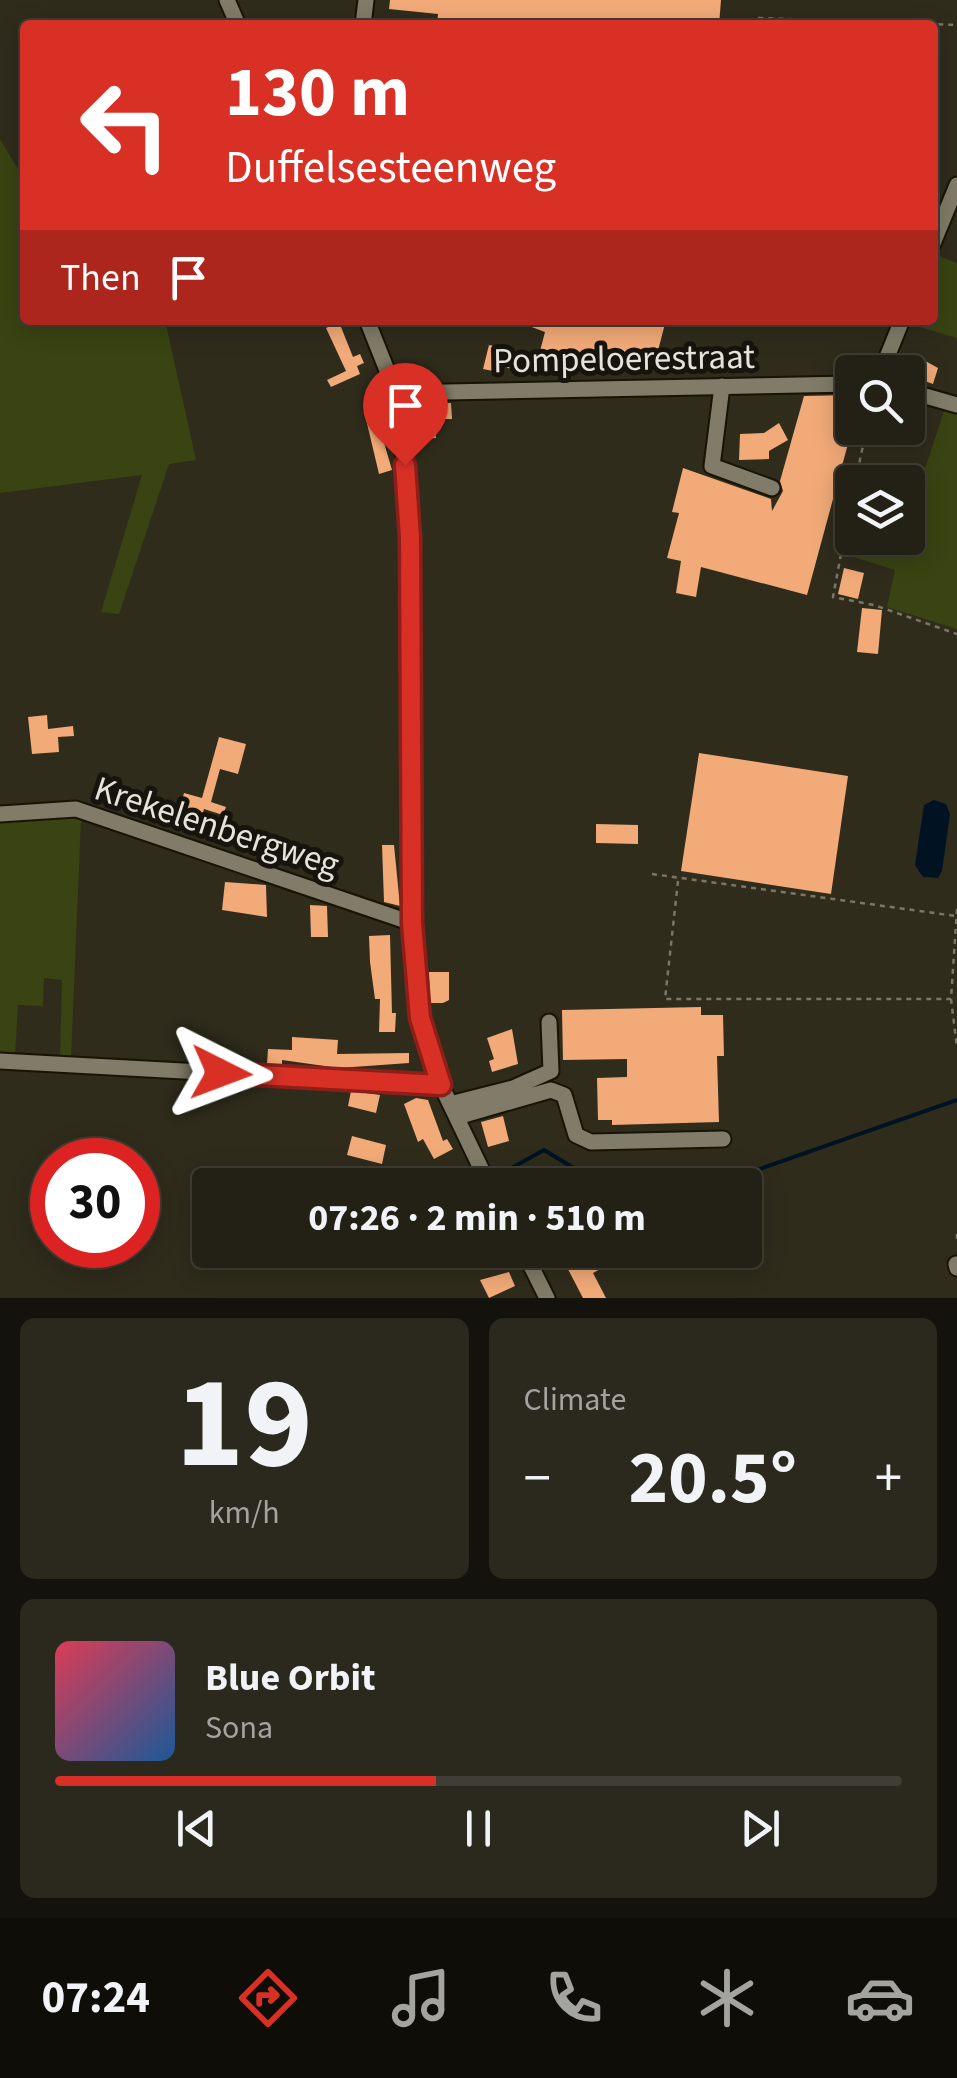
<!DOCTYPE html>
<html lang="en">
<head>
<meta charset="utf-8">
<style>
  body { margin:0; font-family:"Source Sans 3",sans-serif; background:#2b291e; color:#f1f3f6; height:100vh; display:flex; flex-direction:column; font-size:38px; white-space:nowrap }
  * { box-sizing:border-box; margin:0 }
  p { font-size:32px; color:#a3a3a0 }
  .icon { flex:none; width:55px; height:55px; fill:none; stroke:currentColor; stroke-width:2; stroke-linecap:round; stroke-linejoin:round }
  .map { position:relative; height:1298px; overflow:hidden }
  .details { display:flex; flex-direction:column; gap:20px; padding:20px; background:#13120c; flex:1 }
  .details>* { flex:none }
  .top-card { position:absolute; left:20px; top:20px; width:918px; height:305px; border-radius:10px; box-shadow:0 5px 25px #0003,0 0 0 2px #403e34; background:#d93025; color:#fff; overflow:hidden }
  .tools { position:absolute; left:835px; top:355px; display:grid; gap:20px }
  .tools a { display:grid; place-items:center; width:90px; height:90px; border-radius:10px; background:#232115; box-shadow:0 5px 25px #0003,0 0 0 2px #403e34; font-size:50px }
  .speed { position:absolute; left:30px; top:1138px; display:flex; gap:20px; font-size:50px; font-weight:700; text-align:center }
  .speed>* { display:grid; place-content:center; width:130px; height:130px; border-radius:50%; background:#232115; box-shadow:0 5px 25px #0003,0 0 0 2px #403e34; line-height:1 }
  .speed .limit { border:15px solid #d22; background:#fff; color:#111 }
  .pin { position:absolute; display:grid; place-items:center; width:85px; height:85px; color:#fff; margin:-102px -42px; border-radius:50% 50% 50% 0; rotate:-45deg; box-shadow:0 0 10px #0007 }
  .pin .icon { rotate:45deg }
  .me { position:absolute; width:110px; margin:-55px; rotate:93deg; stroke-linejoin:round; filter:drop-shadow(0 0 8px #0008) }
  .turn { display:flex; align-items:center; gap:35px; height:210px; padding:0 40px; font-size:45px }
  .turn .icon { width:130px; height:130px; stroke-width:2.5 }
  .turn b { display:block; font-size:70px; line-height:85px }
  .then { display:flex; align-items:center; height:95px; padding:0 40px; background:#0003; gap:20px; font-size:38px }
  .big { font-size:75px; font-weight:700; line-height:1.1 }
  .details .tile { flex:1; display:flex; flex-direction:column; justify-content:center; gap:15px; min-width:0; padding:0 35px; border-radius:15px; background:#2b291e }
  .details .dial { align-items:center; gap:0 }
  .dial b { font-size:130px; line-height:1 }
  .song { display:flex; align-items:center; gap:30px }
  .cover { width:120px; height:120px; border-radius:15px; background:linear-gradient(135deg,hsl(350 70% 55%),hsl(210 70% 35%)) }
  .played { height:10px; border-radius:5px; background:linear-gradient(90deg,#d93025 45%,#403e34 45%) }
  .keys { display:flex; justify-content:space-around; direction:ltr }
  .heat { display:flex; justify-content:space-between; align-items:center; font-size:55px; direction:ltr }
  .details .tiles { flex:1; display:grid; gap:20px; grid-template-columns:1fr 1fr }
  .tile:last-child { grid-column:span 2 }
  .trip { position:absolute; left:192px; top:1168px; width:570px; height:100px; border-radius:10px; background:#232115; box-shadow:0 5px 25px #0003,0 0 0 2px #403e34; font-weight:700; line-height:100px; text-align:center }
  .tab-bar { display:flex; height:160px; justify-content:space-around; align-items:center; background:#0e0d08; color:#a3a3a0 }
  .tab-bar .icon { width:70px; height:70px }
  .tab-bar .on { color:#d93025 }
  .tab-bar b { font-size:45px; color:#f1f3f6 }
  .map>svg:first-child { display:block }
</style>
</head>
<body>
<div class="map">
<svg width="957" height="1298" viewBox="0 0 957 1298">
  <rect width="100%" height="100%" fill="#2f2c1c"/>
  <path fill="#394412" d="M0,139l25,42v139h140l31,140 -27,4 -50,150 -18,-2 41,-137 -142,18z
    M938,256l19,7v75l-48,-14 23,-4 1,-52z
    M946,405l11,4v220l-70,-22 8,-37 -54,-17 11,-47v32h56v-48l9,3z
    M81,818l-10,241h-11l2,-79 -18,-2 -1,28 -25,-1 -3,52 -15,-1v-235z"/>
  <path fill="#011323" d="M934,800l12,4 4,10 -8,57 -4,7 -15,-1 -8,-12 9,-60z"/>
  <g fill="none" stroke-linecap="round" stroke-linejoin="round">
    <path stroke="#011323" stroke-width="4" d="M497,1176l47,-26 58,35
      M714,1185l243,-85"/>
  </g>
  <path fill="#f2aa78" d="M390,0h331l-2,25h-282l1,-11 -49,-5z
    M513,320h153l-11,42 -58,-16 -6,22 -52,-13 6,-23z
    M339,322l14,35 7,-3 4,9 -7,3 3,8 -29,13 -4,-7 19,-9 -20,-43z
    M489,345l32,7 -4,18 -23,-5 -1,6 -10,-2z
    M911,353l27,15 -5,16 -37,-13 5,-15 8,3z
    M852,395v34l-45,166 -106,-28 -5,30 -20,-4 5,-32 -14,-3 12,-45 -7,-1 11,-44 88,31 1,12 11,-20 -3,-10 24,-85z
    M451,403l1,16h-18l2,19 -15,1 -3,-35z
    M375,412l17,58 -13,4 -14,-59z
    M779,423l9,17 -19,11v8l-30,1 1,-26 24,-1z
    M844,568l20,5 -6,26 -20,-5z
    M862,608l20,2 -4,44 -21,-2z
    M47,715l1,14 25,-3 1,10 -16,1 1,15 -27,2 -4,-37z
    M219,737l27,7 -8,30 -18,-5 -9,33 15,5 -3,8 -19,-6 -5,18 -23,-6 8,-28 18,5z
    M699,753l149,23 -17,118 -150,-23z
    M596,824l42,1v19l-42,-1z
    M382,845h12l6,61 -16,-4z
    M225,882l41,3 1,32 -45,-7z
    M310,905l17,1 1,31h-17z
    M390,935l2,78h4l-1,19h-16l1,-33h-5l-5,-37 -1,-26z
    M429,972h20v28l-6,3h-13z
    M701,1007v8h22l1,41h-7l2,66 -107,3v-5h-14l-1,-42 30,-1v-18l-64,1 -1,-50z
    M512,1029l6,35 -26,8 -3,-11 5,-2 -7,-21z
    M292,1037l46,3 -1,14 72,-1v10l-70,5 -57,-8v5l-15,-1 1,-15 24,1z
    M351,1091l29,4 -4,18 -28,-7z
    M416,1098l12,2 15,41 4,-2 6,10 -19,10 -11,-20 -5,3 -14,-38z
    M503,1116l6,25 -21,6 -7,-25z
    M352,1136l34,9 -4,19 -35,-9z
    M558,1250h26l6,11 28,-11 4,7 -29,16 13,25h-23z
    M509,1272l6,14 -26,12 -9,-18z"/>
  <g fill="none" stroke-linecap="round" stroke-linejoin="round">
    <defs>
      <path id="minor" d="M227,0l11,25
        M363,25l3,-25
        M932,246l25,-61
        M367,320l29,73 13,108 1,363 10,155 21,66 48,100
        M881,372l21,-52
        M722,386l-10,80 60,22
        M908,391l49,14
        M396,393l456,-9
        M0,814l76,-5 336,114
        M0,1061l441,24
        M450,1104l63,-16 38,-17 -2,-49
        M457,1117l94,-27 13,5 12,40 15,7 132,-3
        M523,1250l24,48
        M956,1264l1,4"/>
    </defs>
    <use href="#minor" stroke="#171405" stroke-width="19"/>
    <path stroke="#7a7769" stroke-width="2.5" stroke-dasharray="5 5" stroke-linecap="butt" d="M751,25l8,-7 198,7
      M855,482l12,-54
      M852,495l-19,102 41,8 83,29
      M652,874l304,42
      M678,881l-13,118h286
      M957,909l-6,90 6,49
      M957,1239v-9"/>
    <use href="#minor" stroke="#807c69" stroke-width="15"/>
  </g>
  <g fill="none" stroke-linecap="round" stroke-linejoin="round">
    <defs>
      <path id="route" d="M221,1073l220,12 -21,-67 -8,-95 -2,-386 -5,-72"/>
    </defs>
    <use href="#route" stroke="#8d1f18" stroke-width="25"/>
    <use href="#route" stroke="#d93025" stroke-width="18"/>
  </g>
  <g text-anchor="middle" stroke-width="10" stroke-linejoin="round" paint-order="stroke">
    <g font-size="35" fill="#e6e3d9" stroke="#16140d">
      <text transform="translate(624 358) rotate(-1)" y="12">Pompeloerestraat</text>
      <text transform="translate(217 826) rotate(18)" y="12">Krekelenbergweg</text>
    </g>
  </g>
</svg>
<div class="tools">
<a><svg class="icon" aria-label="search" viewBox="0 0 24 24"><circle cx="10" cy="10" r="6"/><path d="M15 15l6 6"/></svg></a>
<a><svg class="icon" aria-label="layers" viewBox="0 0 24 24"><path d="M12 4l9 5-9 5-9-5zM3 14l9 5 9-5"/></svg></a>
</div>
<div class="speed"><div class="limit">30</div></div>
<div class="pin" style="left:405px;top:465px;background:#d93025"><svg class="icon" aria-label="arrive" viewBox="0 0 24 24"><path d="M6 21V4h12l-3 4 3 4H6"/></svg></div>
<svg class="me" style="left:221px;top:1073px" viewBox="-20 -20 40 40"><path d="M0-17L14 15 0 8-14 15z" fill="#d93025" stroke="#fff" stroke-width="4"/></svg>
<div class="trip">07:26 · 2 min · 510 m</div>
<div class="top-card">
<div class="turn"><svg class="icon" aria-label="left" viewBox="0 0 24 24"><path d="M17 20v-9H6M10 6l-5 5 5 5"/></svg><div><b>130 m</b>Duffelsesteenweg</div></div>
<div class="then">Then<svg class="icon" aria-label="arrive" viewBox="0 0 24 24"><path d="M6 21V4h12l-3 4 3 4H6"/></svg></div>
</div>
</div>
<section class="details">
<div class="tiles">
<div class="tile dial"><b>19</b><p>km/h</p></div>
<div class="tile"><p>Climate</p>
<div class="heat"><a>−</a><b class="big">20.5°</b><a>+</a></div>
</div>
<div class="tile">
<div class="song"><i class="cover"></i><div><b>Blue Orbit</b><p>Sona</p></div></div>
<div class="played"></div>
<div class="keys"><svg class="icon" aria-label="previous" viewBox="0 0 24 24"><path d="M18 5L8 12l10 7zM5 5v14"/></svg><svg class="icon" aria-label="pause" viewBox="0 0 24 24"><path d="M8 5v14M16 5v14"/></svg><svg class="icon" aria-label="next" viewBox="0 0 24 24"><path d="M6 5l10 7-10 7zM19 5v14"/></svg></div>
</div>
</div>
</section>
<nav class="tab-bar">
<b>07:24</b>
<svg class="icon on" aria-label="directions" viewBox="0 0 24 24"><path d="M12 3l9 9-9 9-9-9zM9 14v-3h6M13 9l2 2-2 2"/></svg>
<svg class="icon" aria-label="music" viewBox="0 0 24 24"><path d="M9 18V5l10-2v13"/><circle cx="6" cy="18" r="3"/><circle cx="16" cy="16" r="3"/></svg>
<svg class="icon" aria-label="phone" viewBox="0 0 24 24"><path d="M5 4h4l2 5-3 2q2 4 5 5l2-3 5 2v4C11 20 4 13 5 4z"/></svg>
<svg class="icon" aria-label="climate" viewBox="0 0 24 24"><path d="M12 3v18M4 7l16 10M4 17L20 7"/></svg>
<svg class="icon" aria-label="car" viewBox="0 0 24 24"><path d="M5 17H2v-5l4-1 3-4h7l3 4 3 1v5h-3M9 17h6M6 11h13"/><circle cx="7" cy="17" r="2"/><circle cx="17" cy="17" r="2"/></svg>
</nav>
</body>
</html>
